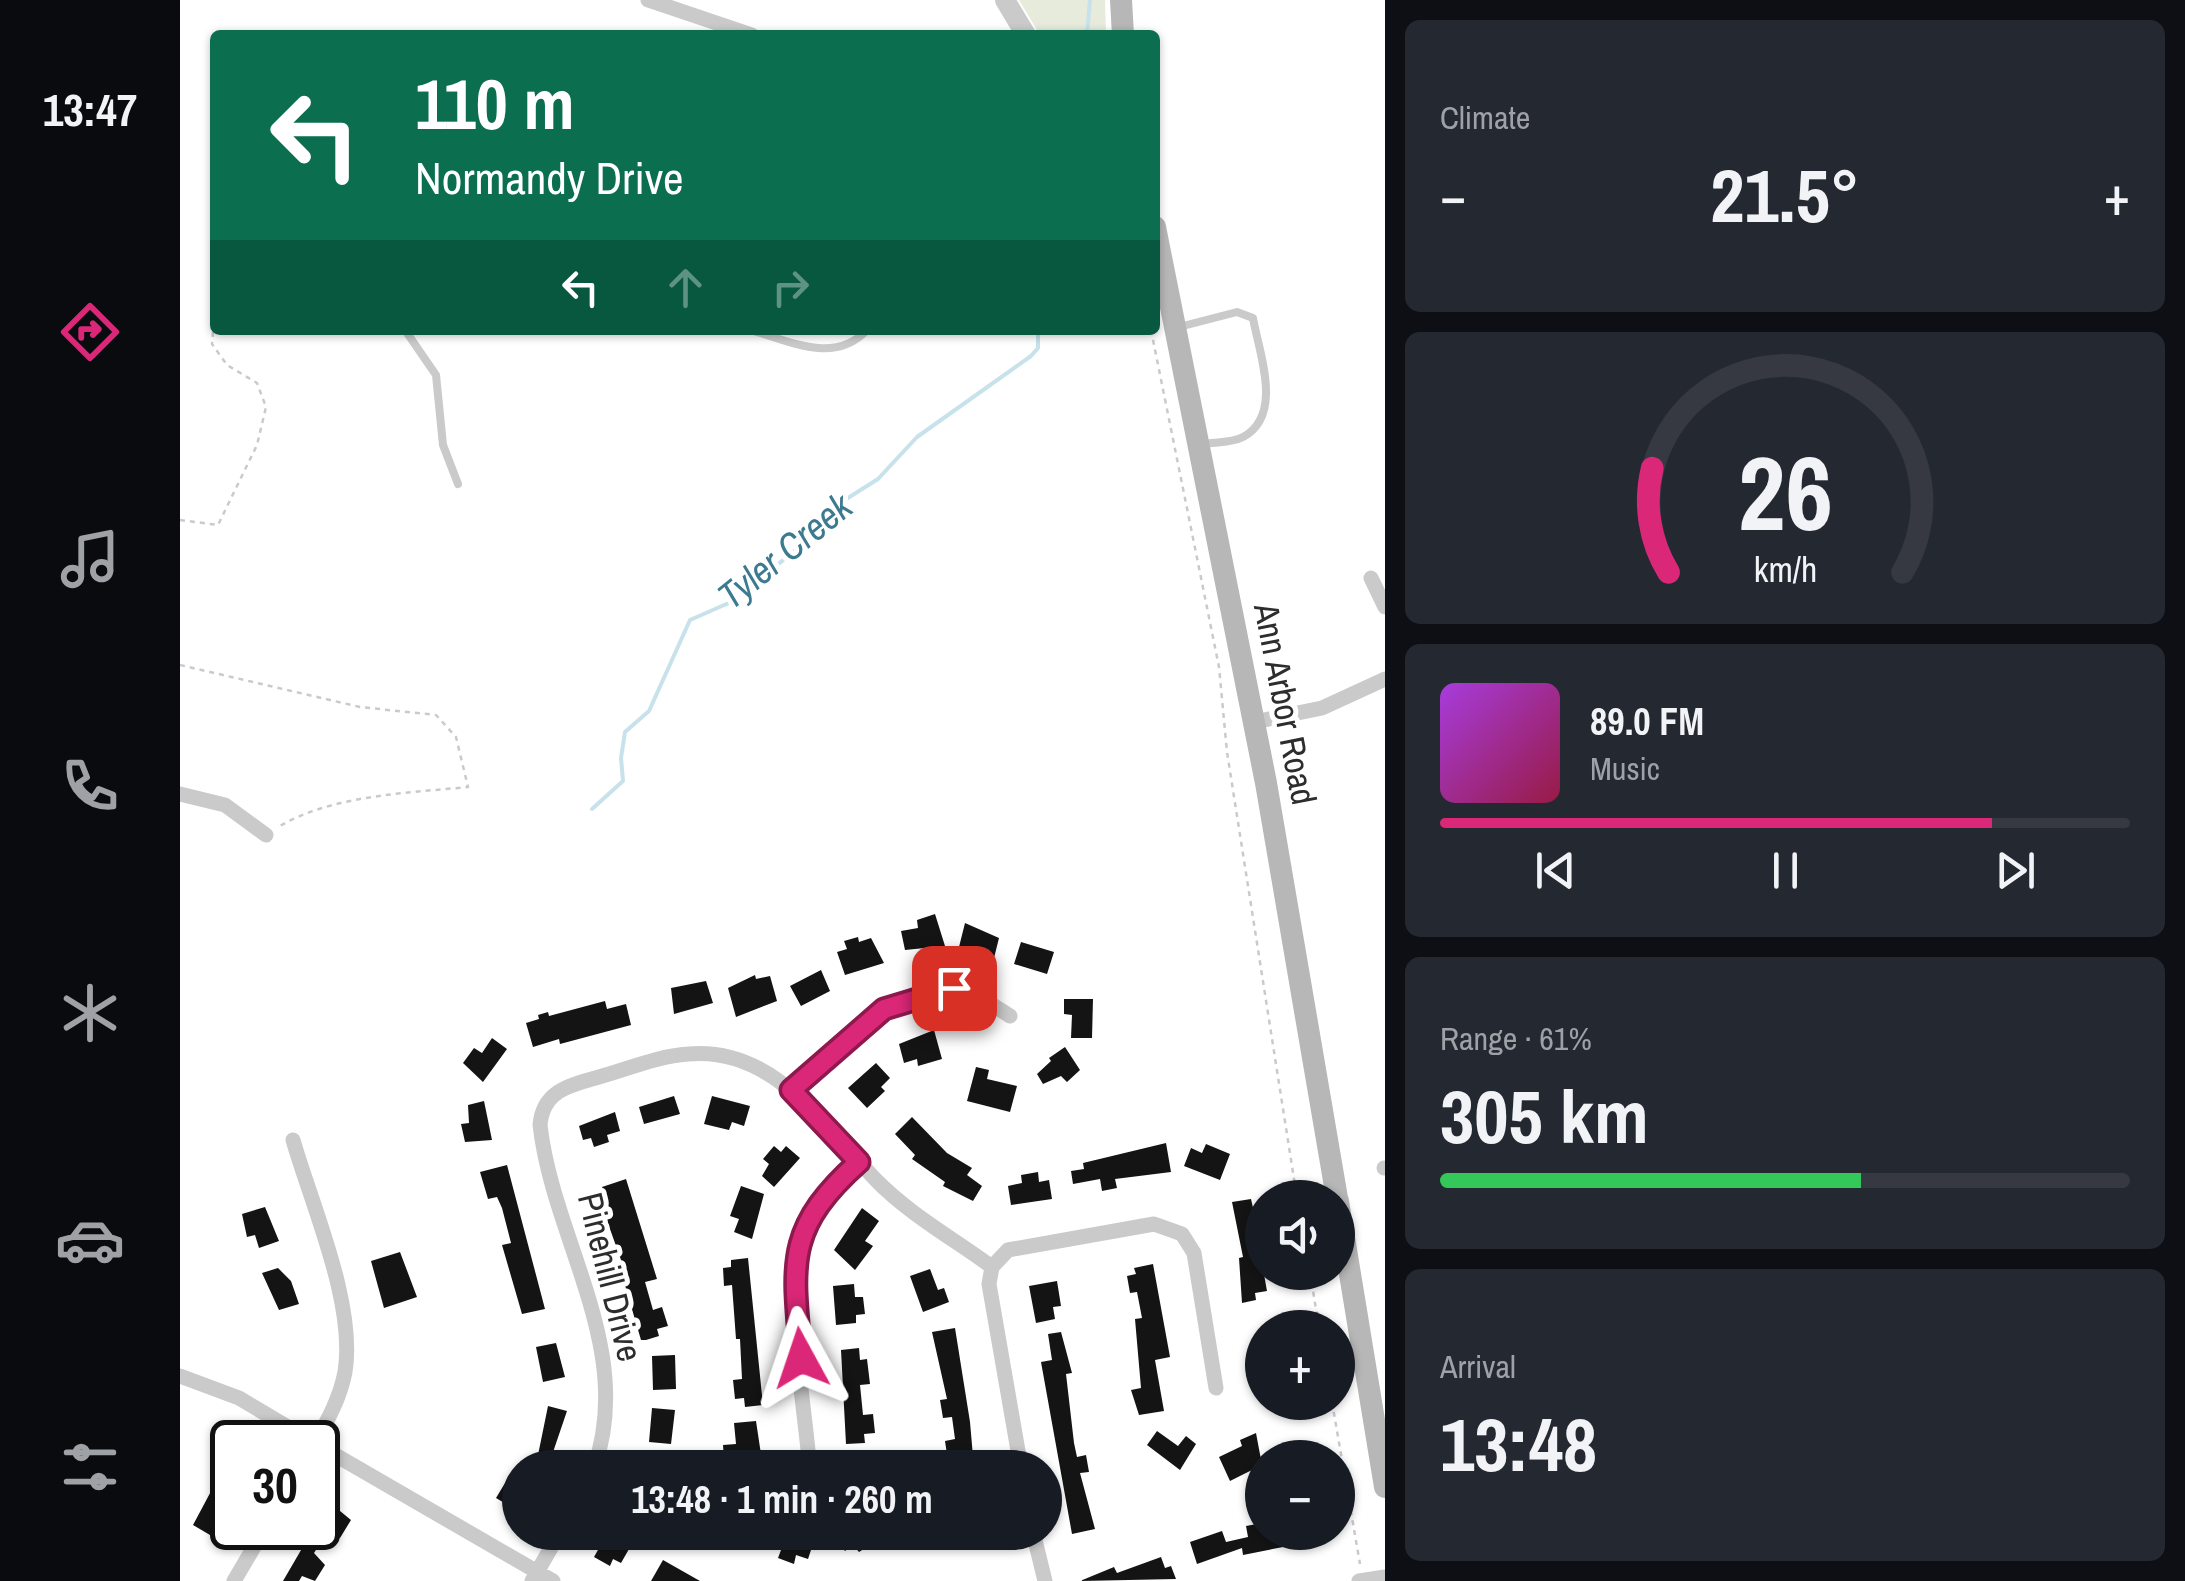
<!DOCTYPE html>
<html lang="en">
<head>
<meta charset="utf-8">
<style>
  body { margin:0; font-family:"Archivo Narrow",sans-serif; background:#242831; color:#f1f3f6; height:100vh; display:flex; flex-direction:column; font-size:38px; white-space:nowrap }
  * { box-sizing:border-box; margin:0 }
  p { font-size:32px; color:#9ea1a6 }
  .icon { flex:none; width:55px; height:55px; fill:none; stroke:currentColor; stroke-width:2; stroke-linecap:round; stroke-linejoin:round }
  .map { position:relative; flex:1; overflow:hidden }
  .panel { display:flex; flex-direction:column; gap:20px; padding:20px; background:#0d0f14; width:800px }
  .panel>* { flex:none }
  .top-card { position:absolute; left:30px; top:30px; width:950px; height:305px; border-radius:10px; box-shadow:0 2px 8px #0004; background:#0b6e4f; color:#fff; overflow:hidden }
  .fabs { position:absolute; left:1065px; top:1180px; display:grid; gap:20px }
  .fabs a { display:grid; place-items:center; width:110px; height:110px; border-radius:50%; background:#171b24; box-shadow:0 2px 8px #0004; font-size:50px }
  .speed { position:absolute; left:30px; top:1420px; display:flex; gap:20px; font-size:50px; font-weight:700; text-align:center }
  .speed>* { display:grid; place-content:center; width:130px; height:130px; border-radius:50%; background:#171b24; box-shadow:0 2px 8px #0004; line-height:1 }
  .speed .limit { border:5px solid #111; border-radius:15px; background:#fff; color:#111 }
  .pin { position:absolute; display:grid; place-items:center; width:85px; height:85px; color:#fff; margin:-42px; border-radius:20px; box-shadow:0 5px 15px #0006 }
  .me { position:absolute; width:110px; margin:-55px; rotate:355deg; stroke-linejoin:round; filter:drop-shadow(0 0 8px #0008) }
  .turn { display:flex; align-items:center; gap:35px; height:210px; padding:0 40px; font-size:45px }
  .turn .icon { width:130px; height:130px; stroke-width:2.5 }
  .turn b { display:block; font-size:70px; line-height:85px }
  .lanes { display:flex; align-items:center; height:95px; padding:0 40px; background:#0003; justify-content:center; gap:50px; direction:ltr }
  .lanes .off { opacity:.35 }
  .big { font-size:75px; font-weight:700; line-height:1.1 }
  .panel .card { flex:1; display:flex; flex-direction:column; justify-content:center; gap:15px; min-width:0; padding:0 35px; border-radius:15px; background:#242831 }
  .panel .dial { align-items:center; gap:0 }
  .dial svg { height:260px; overflow:visible; fill:none; stroke:#363941; stroke-width:7; stroke-linecap:round; text-anchor:middle }
  .dial text { fill:#f1f3f6; stroke:none }
  .song { display:flex; align-items:center; gap:30px }
  .cover { width:120px; height:120px; border-radius:15px; background:linear-gradient(135deg,hsl(280 70% 55%),hsl(340 70% 35%)) }
  .played { height:10px; border-radius:5px; background:linear-gradient(90deg,#db2777 80%,#363941 80%) }
  .keys { display:flex; justify-content:space-around; direction:ltr }
  .heat { display:flex; justify-content:space-between; align-items:center; font-size:55px; direction:ltr }
  .charge { height:15px; border-radius:8px; background:linear-gradient(90deg,#34c759 61%,#363941 0) }
  .trip { position:absolute; left:322px; top:1450px; width:560px; height:100px; border-radius:50px; background:#171b24; box-shadow:0 2px 8px #0004; font-weight:700; line-height:100px; text-align:center }
  main { display:flex; flex:1; min-height:0 }
  .tab-bar { display:flex; flex-direction:column; width:180px; justify-content:space-around; align-items:center; background:#090b0e; color:#9ea1a6 }
  .tab-bar .icon { width:70px; height:70px }
  .tab-bar .on { color:#db2777 }
  .tab-bar b { font-size:45px; color:#f1f3f6 }
  .map>svg:first-child { display:block }
</style>
</head>
<body>
<main>
<nav class="tab-bar">
<b>13:47</b>
<svg class="icon on" aria-label="directions" viewBox="0 0 24 24"><path d="M12 3l9 9-9 9-9-9zM9 14v-3h6M13 9l2 2-2 2"/></svg>
<svg class="icon" aria-label="music" viewBox="0 0 24 24"><path d="M9 18V5l10-2v13"/><circle cx="6" cy="18" r="3"/><circle cx="16" cy="16" r="3"/></svg>
<svg class="icon" aria-label="phone" viewBox="0 0 24 24"><path d="M5 4h4l2 5-3 2q2 4 5 5l2-3 5 2v4C11 20 4 13 5 4z"/></svg>
<svg class="icon" aria-label="climate" viewBox="0 0 24 24"><path d="M12 3v18M4 7l16 10M4 17L20 7"/></svg>
<svg class="icon" aria-label="car" viewBox="0 0 24 24"><path d="M5 17H2v-5l4-1 3-4h7l3 4 3 1v5h-3M9 17h6M6 11h13"/><circle cx="7" cy="17" r="2"/><circle cx="17" cy="17" r="2"/></svg>
<svg class="icon" aria-label="filters" viewBox="0 0 24 24"><path d="M4 7h16M4 17h16"/><circle cx="9" cy="7" r="2"/><circle cx="15" cy="17" r="2"/></svg>
</nav>
<div class="map">
<svg width="1205" height="1581" viewBox="0 0 1205 1581">
  <rect width="100%" height="100%" fill="#fff"/>
  <path fill="#e6ebdb" d="M839,0h86l1,35h-66z"/>
  <g fill="none" stroke-linecap="round" stroke-linejoin="round">
    <path stroke="#c7e2eb" stroke-width="4" d="M907,35l3,-35
      M412,809l31,-28 -2,-23 4,-26 24,-21 41,-91 41,-18 76,-61 22,-31 49,-31 39,-42 114,-81 7,-8v-18"/>
  </g>
  <path fill="#141414" d="M755,914l10,32 -40,4 -4,-19 17,-3 -1,-8z
    M785,923l34,15 -5,20 -35,-11z
    M678,937l1,5 12,-4 13,25 -39,12 -8,-23 10,-3 -3,-8z
    M841,942l33,10 -7,22 -33,-10z
    M641,970l9,21 -29,15 -11,-20z
    M575,975l1,4 14,-3 7,25 -41,16 -8,-29z
    M526,981l7,22 -39,11 -3,-26z
    M884,999h29l-1,39h-21l1,-23 -8,-1z
    M425,1001l2,8 19,-5 5,21 -71,19 -1,-5 -26,8 -7,-24 13,-4 -1,-4 10,-3 1,4z
    M754,1030l8,29 -24,7 -1,-7 -13,4 -5,-19z
    M312,1038l15,11 -24,33 -20,-19 11,-15 8,5z
    M885,1047l15,23 -13,12 -6,-6 -18,8 -6,-10 14,-13 -2,-3z
    M696,1063l14,15 -9,9 4,4 -18,17 -19,-20z
    M796,1067l13,3 -2,9 30,7 -7,26 -43,-11z
    M494,1096l6,18 -36,10 -5,-17z
    M532,1096l38,10 -6,20 -12,-4 -3,8 -25,-6z
    M304,1101l8,39 -27,2 -4,-18 8,-1 -1,-18z
    M435,1112l5,19 -13,4 2,7 -15,5 -3,-9 -8,2 -4,-14z
    M732,1117l35,36 25,15 -5,7 15,11 -9,15 -30,-15 2,-4 -33,-23 3,-4 -20,-21z
    M986,1143l5,29 -56,7 2,9 -15,3 -2,-12 -27,5 -2,-13 13,-2 -1,-6z
    M1026,1144l24,10 -10,26 -36,-14 7,-18 11,5z
    M594,1146l7,6 5,-6 14,12 -26,29 -12,-11 7,-12 -6,-5z
    M327,1165l38,144 -23,5 -20,-69 9,-2 -9,-35 -5,-11 -9,2 -8,-27z
    M858,1172l1,10 10,-2 3,19 -41,6 -3,-19 14,-3 -1,-8z
    M446,1179l31,100 -12,3 8,28 9,-3 6,19 -11,3 2,7 -13,4h-5l-19,-65 4,-1 -21,-59 5,-2 -8,-26z
    M561,1186l23,8 -12,45 -18,-7 5,-13 -9,-3z
    M1071,1199l3,13 8,-2v18l-6,1 11,62 -12,2 1,7 -14,3 -3,-45 4,-1 -11,-55z
    M85,1207l14,34 -20,7 -4,-13 -8,2 -5,-23z
    M682,1208l17,13 -14,20 8,5 -18,24 -21,-20z
    M220,1252l17,45 -33,11 -13,-47z
    M568,1258l15,147 -18,2 -1,-9 -9,1 -2,-19 9,-1 -2,-40h-4l-4,-54 -8,1 -1,-18 8,-1v-7z
    M973,1264l17,93 -15,3 9,51 -25,4 -8,-25 10,-2 -6,-69 7,-1 -5,-26 -7,1 -3,-17 9,-2 -2,-6z
    M98,1268l13,13 8,23 -20,6 -17,-37z
    M750,1269l8,21 6,-2 5,14 -26,10 -13,-36z
    M877,1281l4,25 -8,1 2,12 -19,4 -7,-37z
    M674,1284l1,13h8l2,17 -9,1v8l-20,2 -3,-39z
    M775,1328l15,94 4,46h-25l-4,-27 10,-2 -3,-22 -9,1 -3,-18 7,-1 -15,-67z
    M881,1332l11,41 -6,1 8,69 3,14 9,-2 3,17 -9,1 15,56 -23,5 -31,-172 11,-2 -4,-26z
    M376,1343l9,34 -22,5 -7,-35z
    M679,1348l1,12 7,-1 3,25 -10,1 3,30 10,-1 2,19 -11,1 1,9 -19,1 -5,-94z
    M495,1355l1,34 -23,1 -1,-34z
    M368,1406l19,5 -16,47 -13,-3z
    M472,1408l23,2 -4,34 -22,-2z
    M576,1421l6,40 -38,-2 -1,-14 13,-1 -2,-21z
    M977,1431l21,15 8,-10 10,8 -16,26 -33,-25z
    M1076,1433l6,32 -32,16 -11,-24 23,-11 -2,-6z
    M52,1452v49l-22,34 -17,-10z
    M331,1473l9,5v34l-24,-14z
    M149,1502l22,18 -11,18 -12,-7 -14,22 11,12 -10,16 -13,-5 -3,5h-16z
    M1082,1523v9h18l3,15 -40,8 -1,-7 -45,16 -7,-22 32,-11 4,11 22,-5 -2,-11z
    M409,1532h38l-7,13 9,4 -8,14 -8,-4 -3,7 -16,-9 9,-16z
    M595,1532l39,9 -6,18 -12,-4 -2,9 -16,-6 3,-8 -11,-3z
    M660,1532h26l7,11 -14,9 -6,-7 -8,6 -11,-14z
    M981,1557l4,11 6,-2 5,13 -96,2 34,-14 3,6z
    M483,1560l37,21h-49z"/>
  <g fill="none" stroke-linecap="round" stroke-linejoin="round">
    <path stroke="#cacaca" stroke-width="2.5" stroke-dasharray="5 5" stroke-linecap="butt" d="M971,330l68,337 8,85 70,446
      M0,520l38,5 39,-80 9,-38 -9,-24 -30,-18 -15,-21 3,-34
      M0,665l180,42 76,8 20,22 12,50c-61,6 -136,8 -190,40
      M1130,1272l9,56
      M1152,1402l28,162"/>
    <path stroke="#cacaca" stroke-width="8" d="M999,327l58,-15 16,6c6,35 31,97 -10,119 -11,6 -28,5 -40,7
      M225,330l31,45 7,70 15,39
      M570,330c40,11 84,35 117,0"/>
    <path stroke="#cacaca" stroke-width="15" d="M468,0l104,35
      M1191,578l14,29
      M1074,722l68,-14 63,-29
      M0,794l45,11 41,30
      M611,1090c38,-36 119,-123 178,-98 14,6 28,16 41,24
      M113,1140c19,66 63,164 52,232 -5,26 -17,48 -30,70
      M1204,1168h1
      M0,1376l59,22 74,44
      M138,1445l235,136
      M629,1461c-5,-63 -29,-185 -1,-241 11,-24 31,-41 51,-58
      M414,1468c42,-119 -41,-228 -54,-343 3,-35 31,-40 59,-48 29,-8 59,-21 89,-23 86,-8 135,71 188,126 33,34 78,59 116,87
      M617,1468l12,-7 17,7
      M841,1468l-32,-184 3,-17 16,-17 146,-26 28,10 12,19 22,135
      M853,1532l12,49
      M54,1581l31,-53
      M352,1581l28,-49
      M1179,1581l26,-4"/>
    <path stroke="#cacaca" stroke-width="20" d="M825,0l21,35"/>
    <path stroke="#b7b7b7" stroke-width="22" d="M941,0l2,35
      M975,227l111,556 71,415
      M1158,1201l47,286"/>
  </g>
  <g fill="none" stroke-linecap="round" stroke-linejoin="round">
    <defs>
      <path id="route" d="M621,1358c-8,-94 -17,-129 58,-196l-68,-72 93,-81 70,-21"/>
    </defs>
    <use href="#route" stroke="#8e194d" stroke-width="25"/>
    <use href="#route" stroke="#db2777" stroke-width="18"/>
  </g>
  <g text-anchor="middle" stroke-width="10" stroke-linejoin="round" paint-order="stroke">
    <g font-size="35" fill="#2d2d2d" stroke="#fff">
      <text transform="translate(1105 704) rotate(79)" y="12">Ann Arbor Road</text>
      <text transform="translate(430 1277) rotate(76)" y="12">Pinehill Drive</text>
    </g>
    <g font-size="38" font-style="italic" fill="#3c7a8f" stroke="#fff">
      <text transform="translate(605 551) rotate(-39)" y="13">Tyler Creek</text>
    </g>
  </g>
</svg>
<div class="fabs">
<a><svg class="icon" aria-label="sound" viewBox="0 0 24 24"><path d="M4 9h4l5-4v14l-5-4H4zM17 9q2 3 0 6"/></svg></a>
<a>+</a>
<a>−</a>
</div>
<div class="speed"><div class="limit">30</div></div>
<div class="pin" style="left:774px;top:988px;background:#d93025"><svg class="icon" aria-label="arrive" viewBox="0 0 24 24"><path d="M6 21V4h12l-3 4 3 4H6"/></svg></div>
<svg class="me" style="left:621px;top:1358px" viewBox="-20 -20 40 40"><path d="M0-17L14 15 0 8-14 15z" fill="#db2777" stroke="#fff" stroke-width="4"/></svg>
<div class="trip">13:48 · 1 min · 260 m</div>
<div class="top-card">
<div class="turn"><svg class="icon" aria-label="left" viewBox="0 0 24 24"><path d="M17 20v-9H6M10 6l-5 5 5 5"/></svg><div><b>110 m</b>Normandy Drive</div></div>
<div class="lanes"><svg class="icon" aria-label="left" viewBox="0 0 24 24"><path d="M17 20v-9H6M10 6l-5 5 5 5"/></svg><svg class="icon off" aria-label="ahead" viewBox="0 0 24 24"><path d="M12 20V5M6 11l6-6 6 6"/></svg><svg class="icon off" aria-label="right" viewBox="0 0 24 24"><path d="M7 20v-9h11M14 6l5 5-5 5"/></svg></div>
</div>
</div>
<section class="panel">
<div class="card"><p>Climate</p>
<div class="heat"><a>−</a><b class="big">21.5°</b><a>+</a></div>
</div>
<div class="card dial"><svg viewBox="0 0 100 80">
<path d="M14 69A42 42 0 1 1 86 69"/>
<path d="M14 69A42 42 0 0 1 9 37" stroke="#db2777"/>
<text x="50" y="56" font-size="32" font-weight="700">26</text>
<text x="50" y="72" font-size="11">km/h</text>
</svg></div>
<div class="card">
<div class="song"><i class="cover"></i><div><b>89.0 FM</b><p>Music</p></div></div>
<div class="played"></div>
<div class="keys"><svg class="icon" aria-label="previous" viewBox="0 0 24 24"><path d="M18 5L8 12l10 7zM5 5v14"/></svg><svg class="icon" aria-label="pause" viewBox="0 0 24 24"><path d="M8 5v14M16 5v14"/></svg><svg class="icon" aria-label="next" viewBox="0 0 24 24"><path d="M6 5l10 7-10 7zM19 5v14"/></svg></div>
</div>
<div class="card"><p>Range · 61%</p><b class="big">305 km</b><div class="charge"></div></div>
<div class="card"><p>Arrival</p><b class="big">13:48</b></div>
</section>
</main>
</body>
</html>
